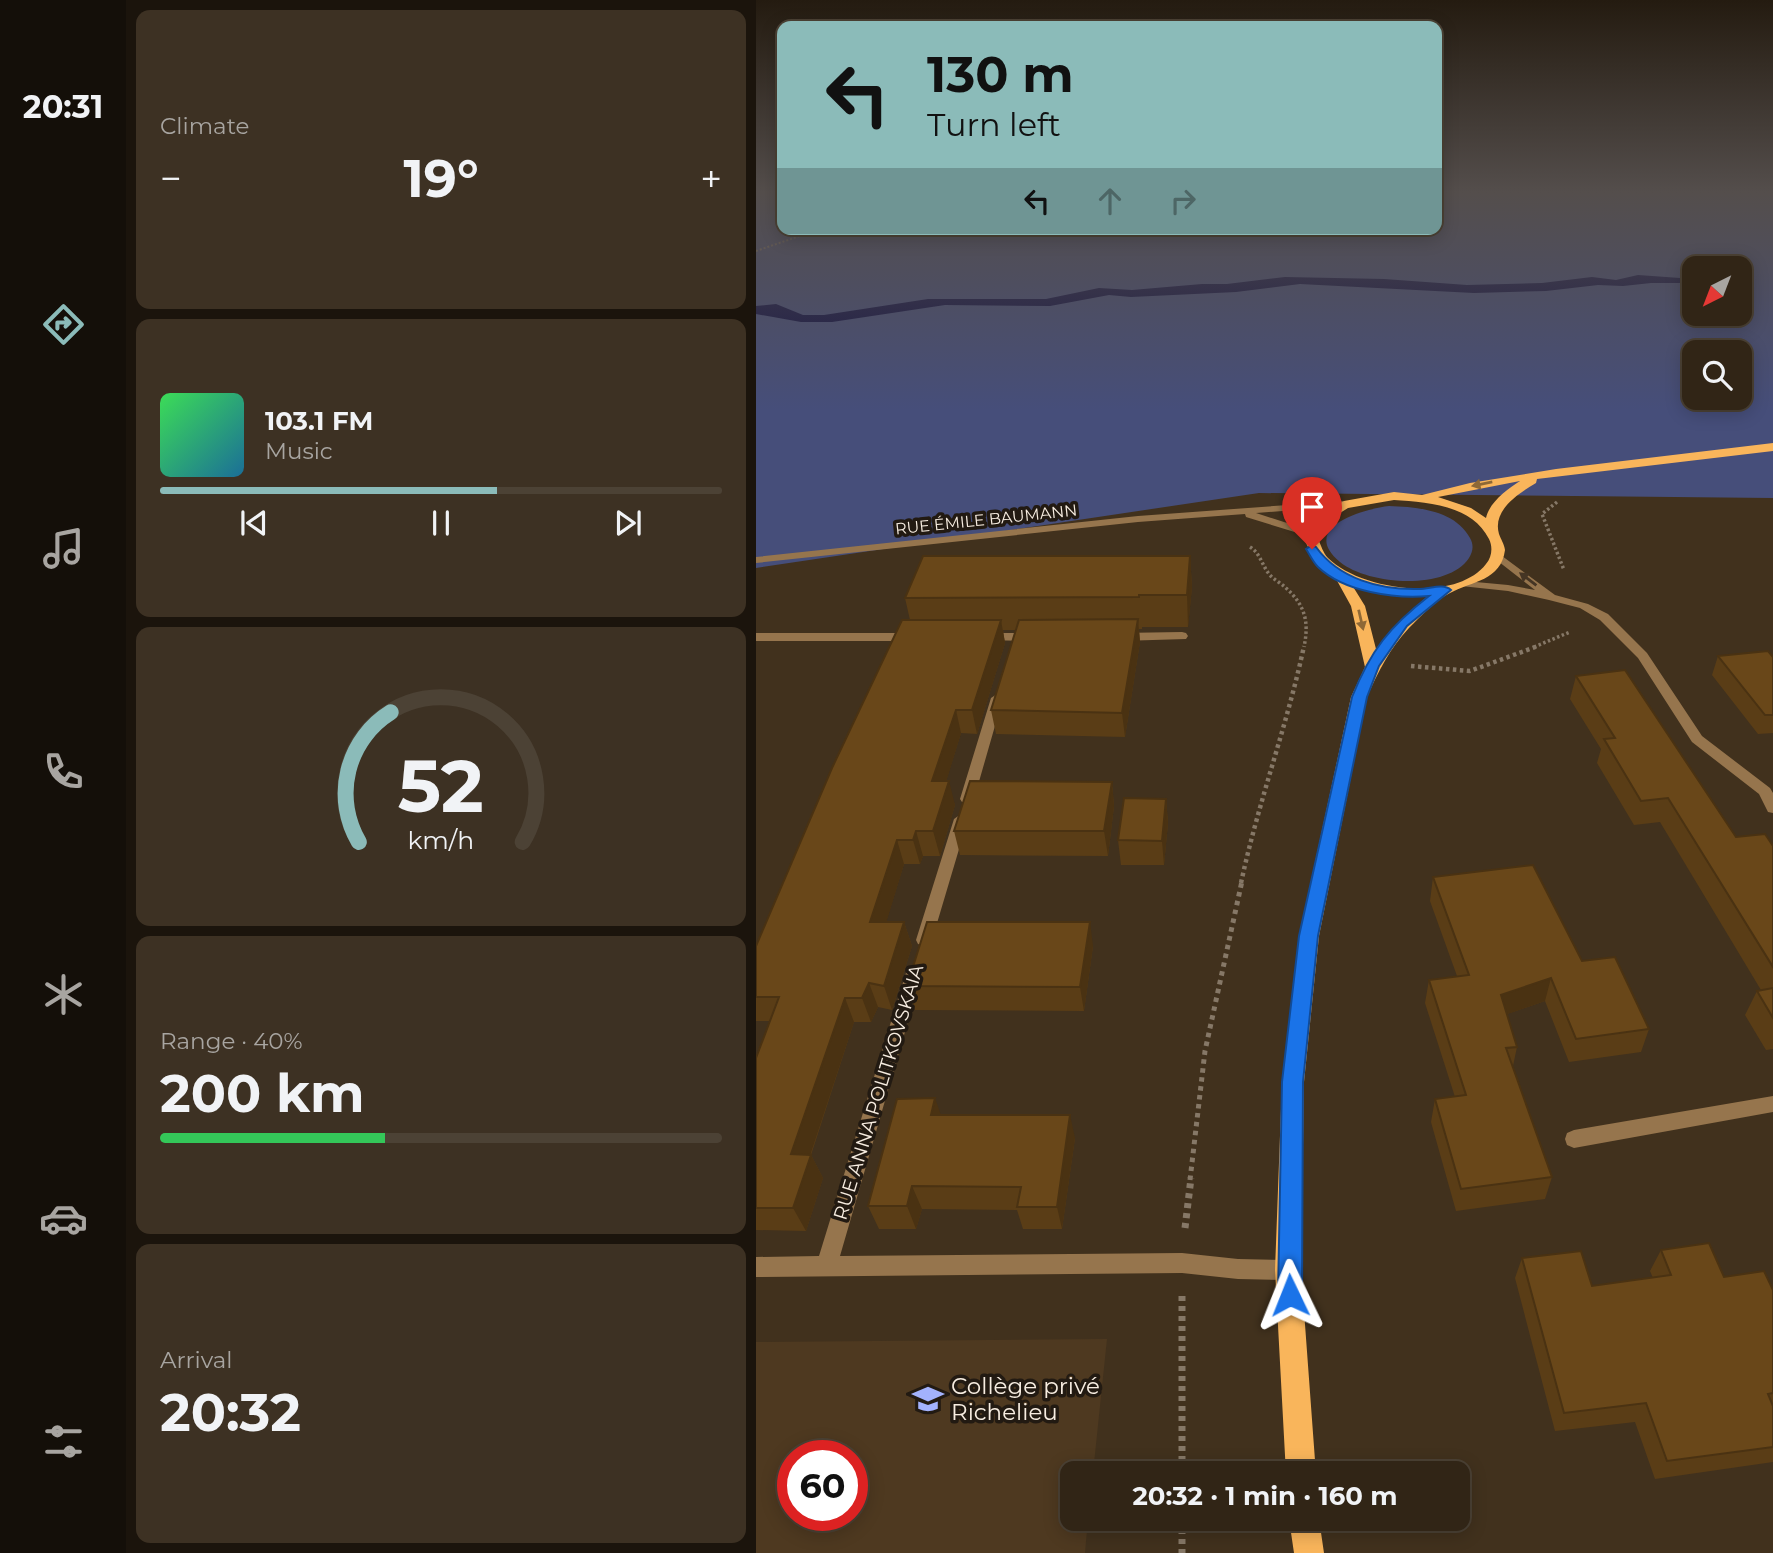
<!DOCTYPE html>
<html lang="en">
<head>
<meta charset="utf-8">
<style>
  body { margin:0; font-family:Montserrat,sans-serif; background:#3d3123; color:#f1f3f6; height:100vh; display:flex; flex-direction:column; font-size:26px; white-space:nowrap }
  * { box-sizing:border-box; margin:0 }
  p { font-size:23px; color:#a8a5a1 }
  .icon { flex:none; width:38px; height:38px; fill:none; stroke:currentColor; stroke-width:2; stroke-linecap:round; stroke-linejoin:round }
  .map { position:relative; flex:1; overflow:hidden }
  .details { display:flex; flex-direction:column; gap:10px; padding:10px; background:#1b140c; width:630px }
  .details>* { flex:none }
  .hud { position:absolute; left:21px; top:21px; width:665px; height:214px; border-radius:14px; box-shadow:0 4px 18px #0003,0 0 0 2px #4c4235; background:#8bbbb9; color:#111; overflow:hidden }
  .needle { width:46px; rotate:222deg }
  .controls { position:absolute; left:926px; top:256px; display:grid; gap:14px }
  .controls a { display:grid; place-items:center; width:70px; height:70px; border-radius:14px; background:#312516; box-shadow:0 4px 18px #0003,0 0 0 2px #4c4235; font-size:35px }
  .speed { position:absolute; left:21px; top:1440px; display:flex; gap:14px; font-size:35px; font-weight:700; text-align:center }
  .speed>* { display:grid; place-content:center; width:91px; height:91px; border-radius:50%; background:#312516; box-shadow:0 4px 18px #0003,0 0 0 2px #4c4235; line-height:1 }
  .speed .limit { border:10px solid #d22; background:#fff; color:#111 }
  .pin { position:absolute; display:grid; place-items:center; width:60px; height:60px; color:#fff; margin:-72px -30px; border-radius:50% 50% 50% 0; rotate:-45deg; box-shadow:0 0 7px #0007 }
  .pin .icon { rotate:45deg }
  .me { position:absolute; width:77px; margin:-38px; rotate:358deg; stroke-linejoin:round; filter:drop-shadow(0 0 5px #0008) }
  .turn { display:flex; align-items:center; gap:24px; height:147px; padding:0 35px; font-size:32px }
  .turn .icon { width:91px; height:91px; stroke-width:2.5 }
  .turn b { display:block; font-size:49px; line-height:60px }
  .lanes { display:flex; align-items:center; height:66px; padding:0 35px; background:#0003; justify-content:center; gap:35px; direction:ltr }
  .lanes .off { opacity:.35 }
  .big { font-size:52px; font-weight:700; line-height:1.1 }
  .details .widget { flex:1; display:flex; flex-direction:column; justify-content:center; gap:10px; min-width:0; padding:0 24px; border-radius:14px; background:#3d3123 }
  .details .dial { align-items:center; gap:0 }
  .dial svg { height:182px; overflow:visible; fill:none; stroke:#4c4235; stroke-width:7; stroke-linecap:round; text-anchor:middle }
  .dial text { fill:#f1f3f6; stroke:none }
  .song { display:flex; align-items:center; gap:21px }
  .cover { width:84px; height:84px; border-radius:10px; background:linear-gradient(135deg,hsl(130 70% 55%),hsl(200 70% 35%)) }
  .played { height:7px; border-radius:4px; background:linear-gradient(90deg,#8bbbb9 60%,#4c4235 60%) }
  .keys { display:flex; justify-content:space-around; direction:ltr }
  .heat { display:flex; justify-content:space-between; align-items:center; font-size:38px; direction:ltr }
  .charge { height:10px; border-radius:5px; background:linear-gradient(90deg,#34c759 40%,#4c4235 0) }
  .trip { position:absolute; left:304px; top:1461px; width:410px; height:70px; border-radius:14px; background:#312516; box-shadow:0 4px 18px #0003,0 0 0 2px #4c4235; font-weight:700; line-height:70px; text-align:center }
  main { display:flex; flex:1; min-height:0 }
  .tabs { display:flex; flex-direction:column; width:126px; justify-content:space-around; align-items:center; background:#140f09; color:#a8a5a1 }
  .tabs .icon { width:49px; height:49px }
  .tabs .active { color:#8bbbb9 }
  .tabs b { font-size:32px; color:#f1f3f6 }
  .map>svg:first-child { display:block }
</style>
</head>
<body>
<main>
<nav class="tabs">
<b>20:31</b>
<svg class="icon active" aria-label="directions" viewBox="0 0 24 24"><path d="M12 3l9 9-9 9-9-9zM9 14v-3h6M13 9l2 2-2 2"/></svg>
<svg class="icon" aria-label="music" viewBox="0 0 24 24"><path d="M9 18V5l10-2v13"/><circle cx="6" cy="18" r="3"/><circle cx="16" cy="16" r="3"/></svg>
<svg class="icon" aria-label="phone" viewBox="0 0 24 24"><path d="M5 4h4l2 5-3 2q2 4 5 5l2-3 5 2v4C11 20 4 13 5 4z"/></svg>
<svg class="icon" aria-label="climate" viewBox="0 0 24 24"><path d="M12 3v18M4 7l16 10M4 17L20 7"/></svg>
<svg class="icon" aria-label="car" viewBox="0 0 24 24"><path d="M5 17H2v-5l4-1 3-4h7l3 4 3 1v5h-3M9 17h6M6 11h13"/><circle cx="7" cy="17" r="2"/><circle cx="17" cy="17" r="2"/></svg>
<svg class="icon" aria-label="filters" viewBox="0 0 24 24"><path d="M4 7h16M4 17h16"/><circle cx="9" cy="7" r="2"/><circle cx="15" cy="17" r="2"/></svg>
</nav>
<section class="details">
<div class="widget"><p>Climate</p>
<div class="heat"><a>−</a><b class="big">19°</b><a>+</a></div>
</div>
<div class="widget">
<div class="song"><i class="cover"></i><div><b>103.1 FM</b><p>Music</p></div></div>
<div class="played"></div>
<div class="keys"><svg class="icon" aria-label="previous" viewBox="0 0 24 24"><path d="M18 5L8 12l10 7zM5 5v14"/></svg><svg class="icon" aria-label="pause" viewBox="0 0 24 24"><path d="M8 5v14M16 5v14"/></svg><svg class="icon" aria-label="next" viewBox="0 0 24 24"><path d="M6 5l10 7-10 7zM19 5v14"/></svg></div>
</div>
<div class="widget dial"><svg viewBox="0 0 100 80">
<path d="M14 69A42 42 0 1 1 86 69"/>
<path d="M14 69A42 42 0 0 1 28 12" stroke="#8bbbb9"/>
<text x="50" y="56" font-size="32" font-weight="700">52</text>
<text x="50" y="72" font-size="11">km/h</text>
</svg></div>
<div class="widget"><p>Range · 40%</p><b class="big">200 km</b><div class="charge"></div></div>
<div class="widget"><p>Arrival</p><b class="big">20:32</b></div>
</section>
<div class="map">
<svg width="1017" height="1553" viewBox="0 0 1017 1553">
  <rect width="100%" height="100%" fill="#41311d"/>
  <path fill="#4e3920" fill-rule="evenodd" d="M351,1339l-14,134 -20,1v45h15l-3,34h-329v-211zM37,1456h59v60h-59z"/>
  <path fill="#464e7a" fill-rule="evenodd" d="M0,193h26v36h655v-36h336v305l-514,-5 -503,75zM938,268h46v45h-46zM938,352h46v45h-46z
    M633,506c28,1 66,4 81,32 4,7 3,14 -1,20 -22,33 -101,27 -129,4 -42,-35 24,-53 49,-56z"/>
  <path fill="#111146" d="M882,275l56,4v4h-43l-28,3 -25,-1 -52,6 -72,2 -174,-9 -64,8 -105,5 -22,-2 -59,11 -105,-1 -113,17h-31l-45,-8v-8l20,-2 27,11h21l104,-16h118l53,-11 33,2 70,-6h25l58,-7 99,2 83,6 75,-2 50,-6 24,3z"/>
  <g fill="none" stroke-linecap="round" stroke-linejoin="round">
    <path stroke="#867867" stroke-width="2" stroke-dasharray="2 2" stroke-linecap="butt" d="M0,251l64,-22"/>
    <path stroke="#867867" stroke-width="3.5" stroke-dasharray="2.5 2.5" stroke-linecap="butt" d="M801,502l-15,12 22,56
      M494,547c10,6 12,18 19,27 4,5 12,9 17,14 20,18 23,35 18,59
      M778,647l36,-15"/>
    <path stroke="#867867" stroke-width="4.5" stroke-dasharray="3.5 3.5" stroke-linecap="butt" d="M655,666l59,5 68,-25
      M485,883c17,-80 46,-157 63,-237"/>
    <path stroke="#867867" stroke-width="5" stroke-dasharray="4.5 4.5" stroke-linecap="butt" d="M434,1180l15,-129 37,-170"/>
    <path stroke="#867867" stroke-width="7" stroke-dasharray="5 5" stroke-linecap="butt" d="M429,1228l6,-50
      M426,1296v178
      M426,1519v34"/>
    <path fill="#96754d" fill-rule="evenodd" d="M587,501l4,1v4l-91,7 59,19 1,2 -5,3 -65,-20 -1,-3 -107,8 -382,41v-6l382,-41z
      M742,553l57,42 33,9 20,10 39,39 55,83 68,52 3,5v20l-5,-1 -9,-18 -67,-52 -54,-84 -38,-38 -20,-12 -31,-8 -41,-9 -47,-5 -2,-2 6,-3 43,4 27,5 -41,-32 -2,-2z
      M426,632l4,1 2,3 -2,3 -66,2 -6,-4 6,-4z
      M0,633h155l6,4 -6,4h-155z
      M231,633h46l6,4 -6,4 -50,-1 -2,-3 2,-3z
      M241,694l6,4 -29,101 -2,3h-10l-2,-3 31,-101z
      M205,814l7,5 -36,121 -2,4 -6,2 -6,-2 -2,-4 38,-121z
      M158,966l6,2 2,5 -82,283 342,-3 56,6 50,1 7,3 3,7 -3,7 -7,3 -50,-1 -56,-6 -426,4v-20l63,-1 87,-283 2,-5z
      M1017,1096v16l-199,36 -7,-3 -2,-6 2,-6 7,-3z"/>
    <path fill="#f9b55b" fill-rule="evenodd" d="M1017,443v8l-236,28 -1,4c-17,10 -44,27 -37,51 2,6 5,9 6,16 -4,31 -33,31 -55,43 -15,8 -30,24 -41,35 -19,20 -31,44 -42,69l-48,239 -15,146 -3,188 15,204h-30l-11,-204 7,-188 17,-146 52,-239 14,-30 -14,-61 -16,-29 -20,-16 -11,-22 9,-21 31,-17 50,-9 28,3 48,-12 86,-14zM764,481c-13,8 -31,22 -34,37l-15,-10 -33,-11zM638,500c33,2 78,5 95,39 4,8 3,18 -3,25 -31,40 -126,26 -158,-6 -5,-5 -7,-13 -10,-19l6,-16 24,-15zM596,585c25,9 51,14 77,10l-30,27 -23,27 -11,-43z
      M533,1519h30l5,34h-30z"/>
  </g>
  <path fill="#5a3d16" d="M434,556l2,31 -4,40h-46v2h-3l1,13 -15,95 -129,-3 -5,-24 25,-80h-13l2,13 -28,91 -16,-1 -15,48 9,24 -15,51h-17l-3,8h-16l-18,58h18l8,24 -20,64 -14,-3 -7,15h-17l-43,133 12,23 -17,53 -50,-1v-172l14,-37h-14v-75l154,-326 -5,-22z
    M962,656l55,1v76l-15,1 -46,-59z
    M820,676l160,161 37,9v203l-7,1 -21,-35 12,-24 4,-1 -101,-168 -26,3 -37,-62 4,-14 -31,-50z
    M356,782l2,24 -6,50 -148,-1 -6,-24z
    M410,799l2,24 -4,42h-43l-3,-25z
    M677,877l149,84 67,68 -8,23 -72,10 -24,-61 -38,13 10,33 -4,19 39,111 -7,22 -89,12 -25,-89 4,-23 20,-2 -30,-94 4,-23 28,-4 -27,-75z
    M337,946l-9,65 -169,-1 -8,-24z
    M184,1115l135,23 -13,91h-39l-6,-19 -95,-1 -6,20h-37l-11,-23z
    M905,1250l63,27 49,13v172l-118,17 -20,-57 -80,9 -40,-153 7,-20 70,28 61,-8 -3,-7z"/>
  <path fill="#4a3212" d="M434,556l2,31 -4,40 -1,-32z
    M382,619l2,23 -15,95 -3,-24z
    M245,620l4,23 -28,91 -5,-24z
    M200,710l5,23 -22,72 -7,-24z
    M193,781l6,24 -15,51 -7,-25z
    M356,782l2,24 -6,50 -4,-25z
    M410,799l2,24 -4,42 -2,-24z
    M160,831l7,25 -3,8 -7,-24z
    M141,840l7,24 -25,82 -9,-24z
    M148,922l8,24 -20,64 -8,-24z
    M334,922l3,24 -9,65 -4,-24z
    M795,978l-6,23 -49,17 5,-23z
    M113,983l9,24 -7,15 -9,-24z
    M89,998l9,24 -51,155 -12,-23z
    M179,1098l8,23 -12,-6z
    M314,1115l5,23 -13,91 -5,-22z
    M55,1155l12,23 -17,53 -13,-23z
    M156,1186l10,23 -6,20 -9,-23z"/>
  <path fill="#694719" stroke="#4a3212" stroke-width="2" d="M167,556h267l-3,39h-48v2l-234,1z
    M382,619l-16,94 -131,-3 28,-90z
    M146,620h99l-29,90h-16l-24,71h17l-16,50h-17l-3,9h-16l-27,82h34l-20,64 -15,-3 -7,15h-17l-54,156 20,1 -18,53h-37v-150l23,-61h-23v-51l76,-178z
    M1012,651l5,6v58h-8l-47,-59z
    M869,670l111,167 29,-3 8,12v121l-105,-169 -27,3 -37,-62 11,-1 -39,-62z
    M214,781l142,1 -8,49h-150z
    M368,798l42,1 -4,42 -44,-1z
    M777,865l49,96 33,-4 34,72 -73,10 -25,-61 -50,17 16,52 -11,1 46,129 -91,12 -26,-90 31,-4 -37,-115 40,-5 -36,-98z
    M171,922h163l-10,65 -173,-1z
    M1017,988v30l-16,-27z
    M179,1098l-4,17h139l-13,92h-40l4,-20 -109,-1 -5,20h-39l29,-107z
    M953,1243l15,34 40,-6 9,19v103l-5,1 5,12v41l-106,14 -21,-58 -82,10 -42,-155 59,-7 11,35 79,-11 -10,-25z"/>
  <defs><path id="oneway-solid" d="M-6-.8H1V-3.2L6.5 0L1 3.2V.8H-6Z" transform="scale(1.75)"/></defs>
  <g fill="#8e6836">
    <use href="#oneway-solid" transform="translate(726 484) rotate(169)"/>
    <use href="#oneway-solid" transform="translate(605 620) rotate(77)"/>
  </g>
  <use fill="#453524" href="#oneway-solid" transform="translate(772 579) rotate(-143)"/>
  <linearGradient id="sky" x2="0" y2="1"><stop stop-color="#241b10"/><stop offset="0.47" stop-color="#544e4c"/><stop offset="1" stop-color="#544e4c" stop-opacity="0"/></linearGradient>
  <rect width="1017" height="410" fill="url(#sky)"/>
  <path fill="#1a73e8" stroke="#114b97" stroke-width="2" d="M556,545l4,2c23,32 64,43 103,42 11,0 24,-6 32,1l-44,36 -28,40 -12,31 -49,239 -15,146 -1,213 -4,9 -8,3 -9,-3 -3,-9 4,-213 17,-146 53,-239c19,-47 37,-70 77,-101 -34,3 -85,-4 -111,-29 -5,-5 -8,-12 -12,-18z"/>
  <defs>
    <symbol id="school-bare" viewBox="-9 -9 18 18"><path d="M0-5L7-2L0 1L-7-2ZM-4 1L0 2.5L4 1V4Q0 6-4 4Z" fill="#a3b2fd" stroke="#221a12" stroke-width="2.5" paint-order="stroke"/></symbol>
  </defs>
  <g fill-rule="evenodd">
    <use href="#school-bare" x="150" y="1377" width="44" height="44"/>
  </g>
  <g text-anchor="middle" stroke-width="7" stroke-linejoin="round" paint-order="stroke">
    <g font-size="16" fill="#f7ede1" stroke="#221a12">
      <text transform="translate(230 519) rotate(-6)" y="6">RUE ÉMILE BAUMANN</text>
    </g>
    <g font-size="19" fill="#f7ede1" stroke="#221a12">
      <text transform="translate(122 1092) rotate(-73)" y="7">RUE ANNA POLITKOVSKAIA</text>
    </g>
    <g font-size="23" fill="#f7ede1" stroke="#221a12" text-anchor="start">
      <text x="195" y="1394">Collège privé<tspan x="195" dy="26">Richelieu</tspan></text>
    </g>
  </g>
</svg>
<div class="controls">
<a><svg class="needle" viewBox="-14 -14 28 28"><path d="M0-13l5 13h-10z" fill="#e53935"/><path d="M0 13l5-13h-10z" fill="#a8a5a1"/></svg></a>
<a><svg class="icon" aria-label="search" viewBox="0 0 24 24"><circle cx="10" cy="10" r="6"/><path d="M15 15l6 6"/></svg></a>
</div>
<div class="speed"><div class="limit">60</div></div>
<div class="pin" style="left:556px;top:549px;background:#d93025"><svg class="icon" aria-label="arrive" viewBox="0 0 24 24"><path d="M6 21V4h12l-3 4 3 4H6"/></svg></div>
<svg class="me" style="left:534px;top:1295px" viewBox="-20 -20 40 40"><path d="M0-17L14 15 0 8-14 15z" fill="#1a73e8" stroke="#fff" stroke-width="4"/></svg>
<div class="trip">20:32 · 1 min · 160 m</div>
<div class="hud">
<div class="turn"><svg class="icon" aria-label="left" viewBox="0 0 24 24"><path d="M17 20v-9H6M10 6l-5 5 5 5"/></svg><div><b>130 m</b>Turn left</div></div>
<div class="lanes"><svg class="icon" aria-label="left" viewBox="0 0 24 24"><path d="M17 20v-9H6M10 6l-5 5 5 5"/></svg><svg class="icon off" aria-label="ahead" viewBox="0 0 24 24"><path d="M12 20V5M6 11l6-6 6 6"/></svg><svg class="icon off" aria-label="right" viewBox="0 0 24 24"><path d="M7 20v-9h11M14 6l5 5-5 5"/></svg></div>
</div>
</div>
</main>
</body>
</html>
